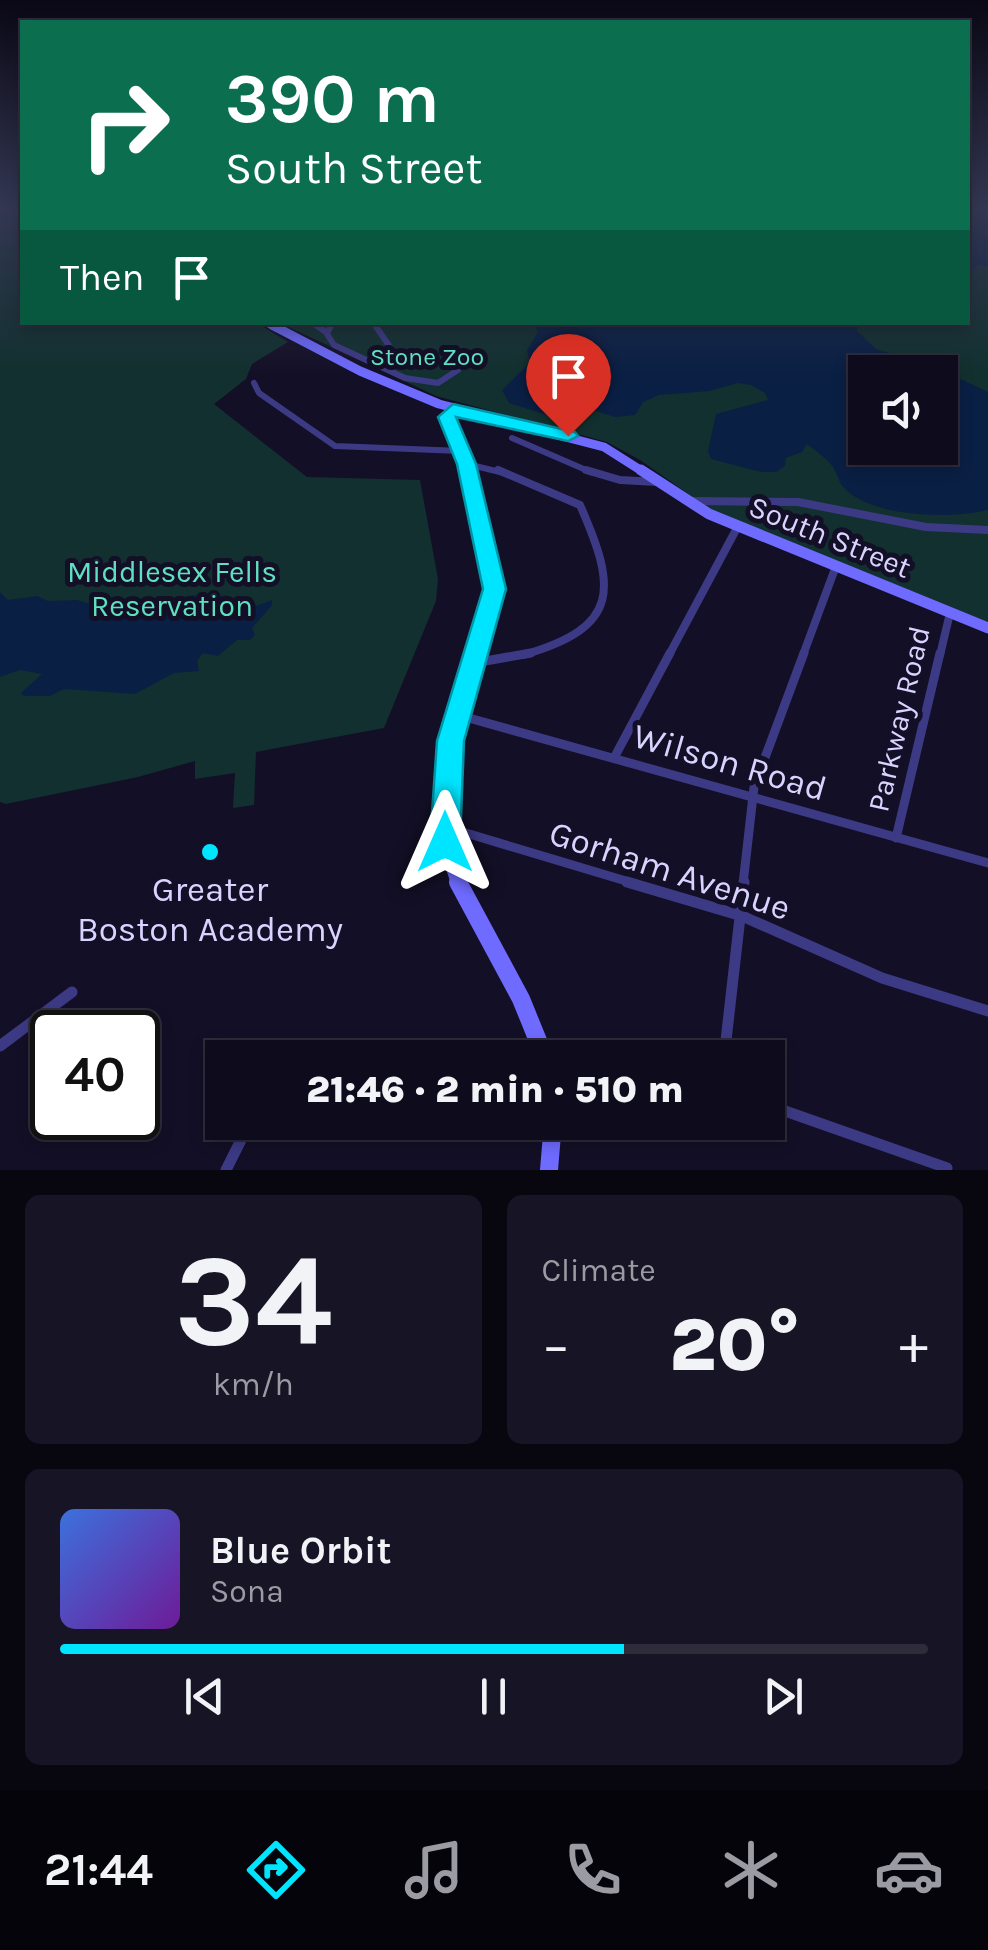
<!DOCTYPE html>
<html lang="en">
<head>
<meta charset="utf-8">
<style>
  body { margin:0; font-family:Karla,sans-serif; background:#171425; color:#f1f3f6; height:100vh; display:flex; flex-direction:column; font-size:38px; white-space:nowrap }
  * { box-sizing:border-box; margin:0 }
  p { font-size:32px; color:#9b9ba3 }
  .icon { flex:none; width:55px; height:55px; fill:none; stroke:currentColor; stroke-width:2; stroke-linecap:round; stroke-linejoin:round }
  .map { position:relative; height:1170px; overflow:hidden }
  .sheet { display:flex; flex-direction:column; gap:25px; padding:25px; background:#08060f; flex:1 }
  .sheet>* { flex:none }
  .hud { position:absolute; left:20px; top:20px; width:950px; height:305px; border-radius:0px; box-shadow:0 5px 15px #0003,0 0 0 2px #2e2b3b; background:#0b6e4f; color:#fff; overflow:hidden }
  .fabs { position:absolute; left:848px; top:355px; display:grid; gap:20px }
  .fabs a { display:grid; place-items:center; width:110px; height:110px; border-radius:0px; background:#0e0b1c; box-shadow:0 5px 15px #0003,0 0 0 2px #2e2b3b; font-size:50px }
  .speed { position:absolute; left:30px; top:1010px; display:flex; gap:20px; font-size:50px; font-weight:700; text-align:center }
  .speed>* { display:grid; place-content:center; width:130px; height:130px; border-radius:50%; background:#0e0b1c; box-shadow:0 5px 15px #0003,0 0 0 2px #2e2b3b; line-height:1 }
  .speed .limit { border:5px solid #111; border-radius:15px; background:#fff; color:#111 }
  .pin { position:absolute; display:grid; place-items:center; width:85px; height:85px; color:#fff; margin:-102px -42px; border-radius:50% 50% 50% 0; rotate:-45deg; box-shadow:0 0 10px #0007 }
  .pin .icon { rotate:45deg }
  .me { position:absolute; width:110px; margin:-55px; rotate:0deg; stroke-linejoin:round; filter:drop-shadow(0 0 8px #0008) }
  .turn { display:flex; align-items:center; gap:35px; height:210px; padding:0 40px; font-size:45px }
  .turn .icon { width:130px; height:130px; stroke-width:2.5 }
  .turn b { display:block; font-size:70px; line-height:85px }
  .then { display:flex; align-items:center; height:95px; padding:0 40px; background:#0003; gap:20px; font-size:38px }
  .big { font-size:75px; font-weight:800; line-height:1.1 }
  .sheet .card { flex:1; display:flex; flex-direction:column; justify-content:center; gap:15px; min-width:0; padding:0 35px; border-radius:15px; background:#171425 }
  .sheet .dial { align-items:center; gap:0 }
  .dial b { font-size:130px; line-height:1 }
  .song { display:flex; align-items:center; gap:30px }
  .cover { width:120px; height:120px; border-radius:15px; background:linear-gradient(135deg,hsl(220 70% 55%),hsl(280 70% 35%)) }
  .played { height:10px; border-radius:5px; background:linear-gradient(90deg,#00e5ff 65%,#2e2b3b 65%) }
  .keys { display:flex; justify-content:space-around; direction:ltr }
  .heat { display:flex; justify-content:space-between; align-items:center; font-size:55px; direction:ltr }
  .sheet .tiles { flex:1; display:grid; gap:25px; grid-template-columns:1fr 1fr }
  .card:last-child { grid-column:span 2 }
  .trip { position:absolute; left:205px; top:1040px; width:580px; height:100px; border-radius:0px; background:#0e0b1c; box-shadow:0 5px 15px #0003,0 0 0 2px #2e2b3b; font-weight:800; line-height:100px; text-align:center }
  .tab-bar { display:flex; height:160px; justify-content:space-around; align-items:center; background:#06040b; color:#9b9ba3 }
  .tab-bar .icon { width:70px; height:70px }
  .tab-bar .on { color:#00e5ff }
  .tab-bar b { font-size:45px; color:#f1f3f6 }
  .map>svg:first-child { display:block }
</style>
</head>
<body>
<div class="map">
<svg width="988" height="1170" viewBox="0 0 988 1170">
  <rect width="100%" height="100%" fill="#130f26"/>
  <path fill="#12302f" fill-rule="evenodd" d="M0,211h22v111l235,1 31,19 -36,22 -6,15 -32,25 93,73 113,3 18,99 -2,22 -52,127 -128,24 -2,53 -21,3 2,-35 -40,6v-18l-57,16 -132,27 -6,-2z
    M968,211h20v411l-277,-112 -71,-50 -33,-18 -171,-46 -156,-73 688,-1zM865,372h75v76h-75z"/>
  <path fill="#0a1f44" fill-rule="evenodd" d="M968,211h20v55l-11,-1 -4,6h-5z
    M533,323h337l-12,2 -1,6 19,18 52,15 60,28v118c-37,9 -115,8 -144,-22 -6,-6 -6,-14 -11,-21 -5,-8 -20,-18 -26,-23l-5,8 -16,6 -1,8 -9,6h-15l-50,-13 -3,-8 8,-37 52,-14 -3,-7 -14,-8 -13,-2 -29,8 -50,4 -16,7 -8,13 -20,2 -25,-8 -40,7 -41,-13 -7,-13 28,-27 -3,-13 11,-18zM940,372v76h-75v-76z
    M0,592l8,8 29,-4 11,5 29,-1 29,8 51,-4 37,-9 16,4 16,-4 13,8 11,-1 3,5 19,-7v5l-20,23 3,7 -5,5h-13l-19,16 -15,-3 -6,8 2,10 -25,2 -39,21 -71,-5 -14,7h-26l-3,-3 21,-19 -22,-4 -20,7z"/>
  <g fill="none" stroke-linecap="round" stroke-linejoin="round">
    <path stroke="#3d3a85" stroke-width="5" d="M311,322l8,6
      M373,322l4,6
      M330,328l3,-6"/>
    <path stroke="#3d3a85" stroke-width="6" d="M316,325l11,8
      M331,325l-4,9 7,11 71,33 33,5 20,-13
      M375,325l17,25
      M254,383l5,10 76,53 126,5
      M512,438l81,35
      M467,464l37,9"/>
    <path stroke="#3d3a85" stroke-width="8" d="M498,470l82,35c36,82 42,122 -57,150
      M586,470l34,10 37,2
      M691,501l107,1 128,25 62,3
      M669,655l69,-129
      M803,655l33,-89
      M940,655l10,-42"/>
    <path stroke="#3d3a85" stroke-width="9" d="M474,663l57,-10
      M458,715l530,148
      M614,758l56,-105
      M444,834l22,-1 170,51
      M896,838l44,-185
      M743,884l11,-97 50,-134"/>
    <path stroke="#3d3a85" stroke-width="11" d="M627,882l115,34 140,62 106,33
      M0,1046l72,-54
      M724,1058l20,-176
      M768,1105l179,63
      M226,1170l24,-48"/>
    <path stroke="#6f6bff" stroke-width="8" d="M266,322l11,6"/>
    <path stroke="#6f6bff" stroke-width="9" d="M272,325l88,46 79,33 165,43 41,26
      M453,409l-6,13 22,51"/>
    <path stroke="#6f6bff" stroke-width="11" d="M468,470l27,119 -19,66
      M641,470l68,44 279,114"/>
    <path stroke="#6f6bff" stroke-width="14" d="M459,884c-32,-73 -3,-159 18,-231"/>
    <path stroke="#6f6bff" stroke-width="18" d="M458,882l63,117 24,59
      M549,1170l4,-48"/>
  </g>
  <linearGradient id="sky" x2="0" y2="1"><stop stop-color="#0a0815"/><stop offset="0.56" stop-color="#333752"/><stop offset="1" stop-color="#333752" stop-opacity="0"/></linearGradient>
  <rect width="988" height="374" fill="url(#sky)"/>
  <path fill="#00e5ff" stroke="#0095a6" stroke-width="2.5" d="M453,404l122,28 3,4 -10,5 -112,-24 20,47 30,125 -42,152 -4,101 -4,10 -11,4 -11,-4 -4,-10 7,-101 46,-152 -26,-125 -19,-47z"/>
  <circle fill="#00e5ff" stroke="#130f26" stroke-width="4" cx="210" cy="852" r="10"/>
  <g text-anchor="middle" stroke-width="10" stroke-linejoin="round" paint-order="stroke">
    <g font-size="25" fill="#5fe0c0" stroke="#130f26">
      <text x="427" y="365">Stone Zoo</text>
    </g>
    <g font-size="30" fill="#d9d4ff" stroke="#130f26">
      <text transform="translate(830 537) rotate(22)" y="10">South Street</text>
      <text transform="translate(899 719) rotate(-77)" y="10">Parkway Road</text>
    </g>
    <g font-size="30" fill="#5fe0c0" stroke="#130f26">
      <text x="172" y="582">Middlesex Fells<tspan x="172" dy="34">Reservation</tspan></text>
    </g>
    <g font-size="35" fill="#d9d4ff" stroke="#130f26">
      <text transform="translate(730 762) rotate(16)" y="12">Wilson Road</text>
      <text transform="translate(670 870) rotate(18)" y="12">Gorham Avenue</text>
    </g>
    <g font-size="35" fill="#d9d4ff" stroke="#130f26">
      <text x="210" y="901">Greater<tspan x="210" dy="40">Boston Academy</tspan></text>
    </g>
  </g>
</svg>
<div class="fabs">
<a><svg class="icon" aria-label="sound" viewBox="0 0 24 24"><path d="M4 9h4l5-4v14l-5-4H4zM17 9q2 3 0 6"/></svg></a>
</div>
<div class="speed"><div class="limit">40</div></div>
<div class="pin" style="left:568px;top:436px;background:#d93025"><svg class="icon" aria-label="arrive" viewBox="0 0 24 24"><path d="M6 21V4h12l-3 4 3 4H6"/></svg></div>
<svg class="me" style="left:445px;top:842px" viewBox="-20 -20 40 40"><path d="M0-17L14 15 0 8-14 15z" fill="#00e5ff" stroke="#fff" stroke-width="4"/></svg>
<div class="trip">21:46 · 2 min · 510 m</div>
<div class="hud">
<div class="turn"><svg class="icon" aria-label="right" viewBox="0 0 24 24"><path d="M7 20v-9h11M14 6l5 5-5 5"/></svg><div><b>390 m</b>South Street</div></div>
<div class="then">Then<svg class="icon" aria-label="arrive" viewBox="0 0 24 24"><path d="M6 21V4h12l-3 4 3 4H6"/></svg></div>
</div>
</div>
<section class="sheet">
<div class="tiles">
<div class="card dial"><b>34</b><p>km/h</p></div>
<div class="card"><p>Climate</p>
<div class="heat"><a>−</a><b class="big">20°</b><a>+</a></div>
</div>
<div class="card">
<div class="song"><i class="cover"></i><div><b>Blue Orbit</b><p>Sona</p></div></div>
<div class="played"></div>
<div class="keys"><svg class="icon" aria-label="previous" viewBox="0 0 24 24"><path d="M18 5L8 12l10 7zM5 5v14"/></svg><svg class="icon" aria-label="pause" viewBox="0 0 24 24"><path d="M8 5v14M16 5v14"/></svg><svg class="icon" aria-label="next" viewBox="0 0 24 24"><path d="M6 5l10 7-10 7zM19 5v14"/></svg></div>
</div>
</div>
</section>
<nav class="tab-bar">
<b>21:44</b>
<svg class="icon on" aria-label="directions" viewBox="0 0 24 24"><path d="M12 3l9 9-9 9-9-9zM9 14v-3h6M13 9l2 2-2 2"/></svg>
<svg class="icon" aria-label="music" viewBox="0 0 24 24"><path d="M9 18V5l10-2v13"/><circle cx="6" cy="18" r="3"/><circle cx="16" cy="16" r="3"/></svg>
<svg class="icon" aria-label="phone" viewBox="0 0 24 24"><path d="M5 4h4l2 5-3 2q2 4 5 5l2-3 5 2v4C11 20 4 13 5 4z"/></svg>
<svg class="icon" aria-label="climate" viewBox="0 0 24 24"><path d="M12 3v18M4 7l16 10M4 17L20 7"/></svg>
<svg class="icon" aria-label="car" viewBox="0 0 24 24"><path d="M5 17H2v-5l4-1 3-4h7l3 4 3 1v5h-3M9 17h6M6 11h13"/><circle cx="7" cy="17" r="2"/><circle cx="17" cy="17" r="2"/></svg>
</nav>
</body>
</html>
